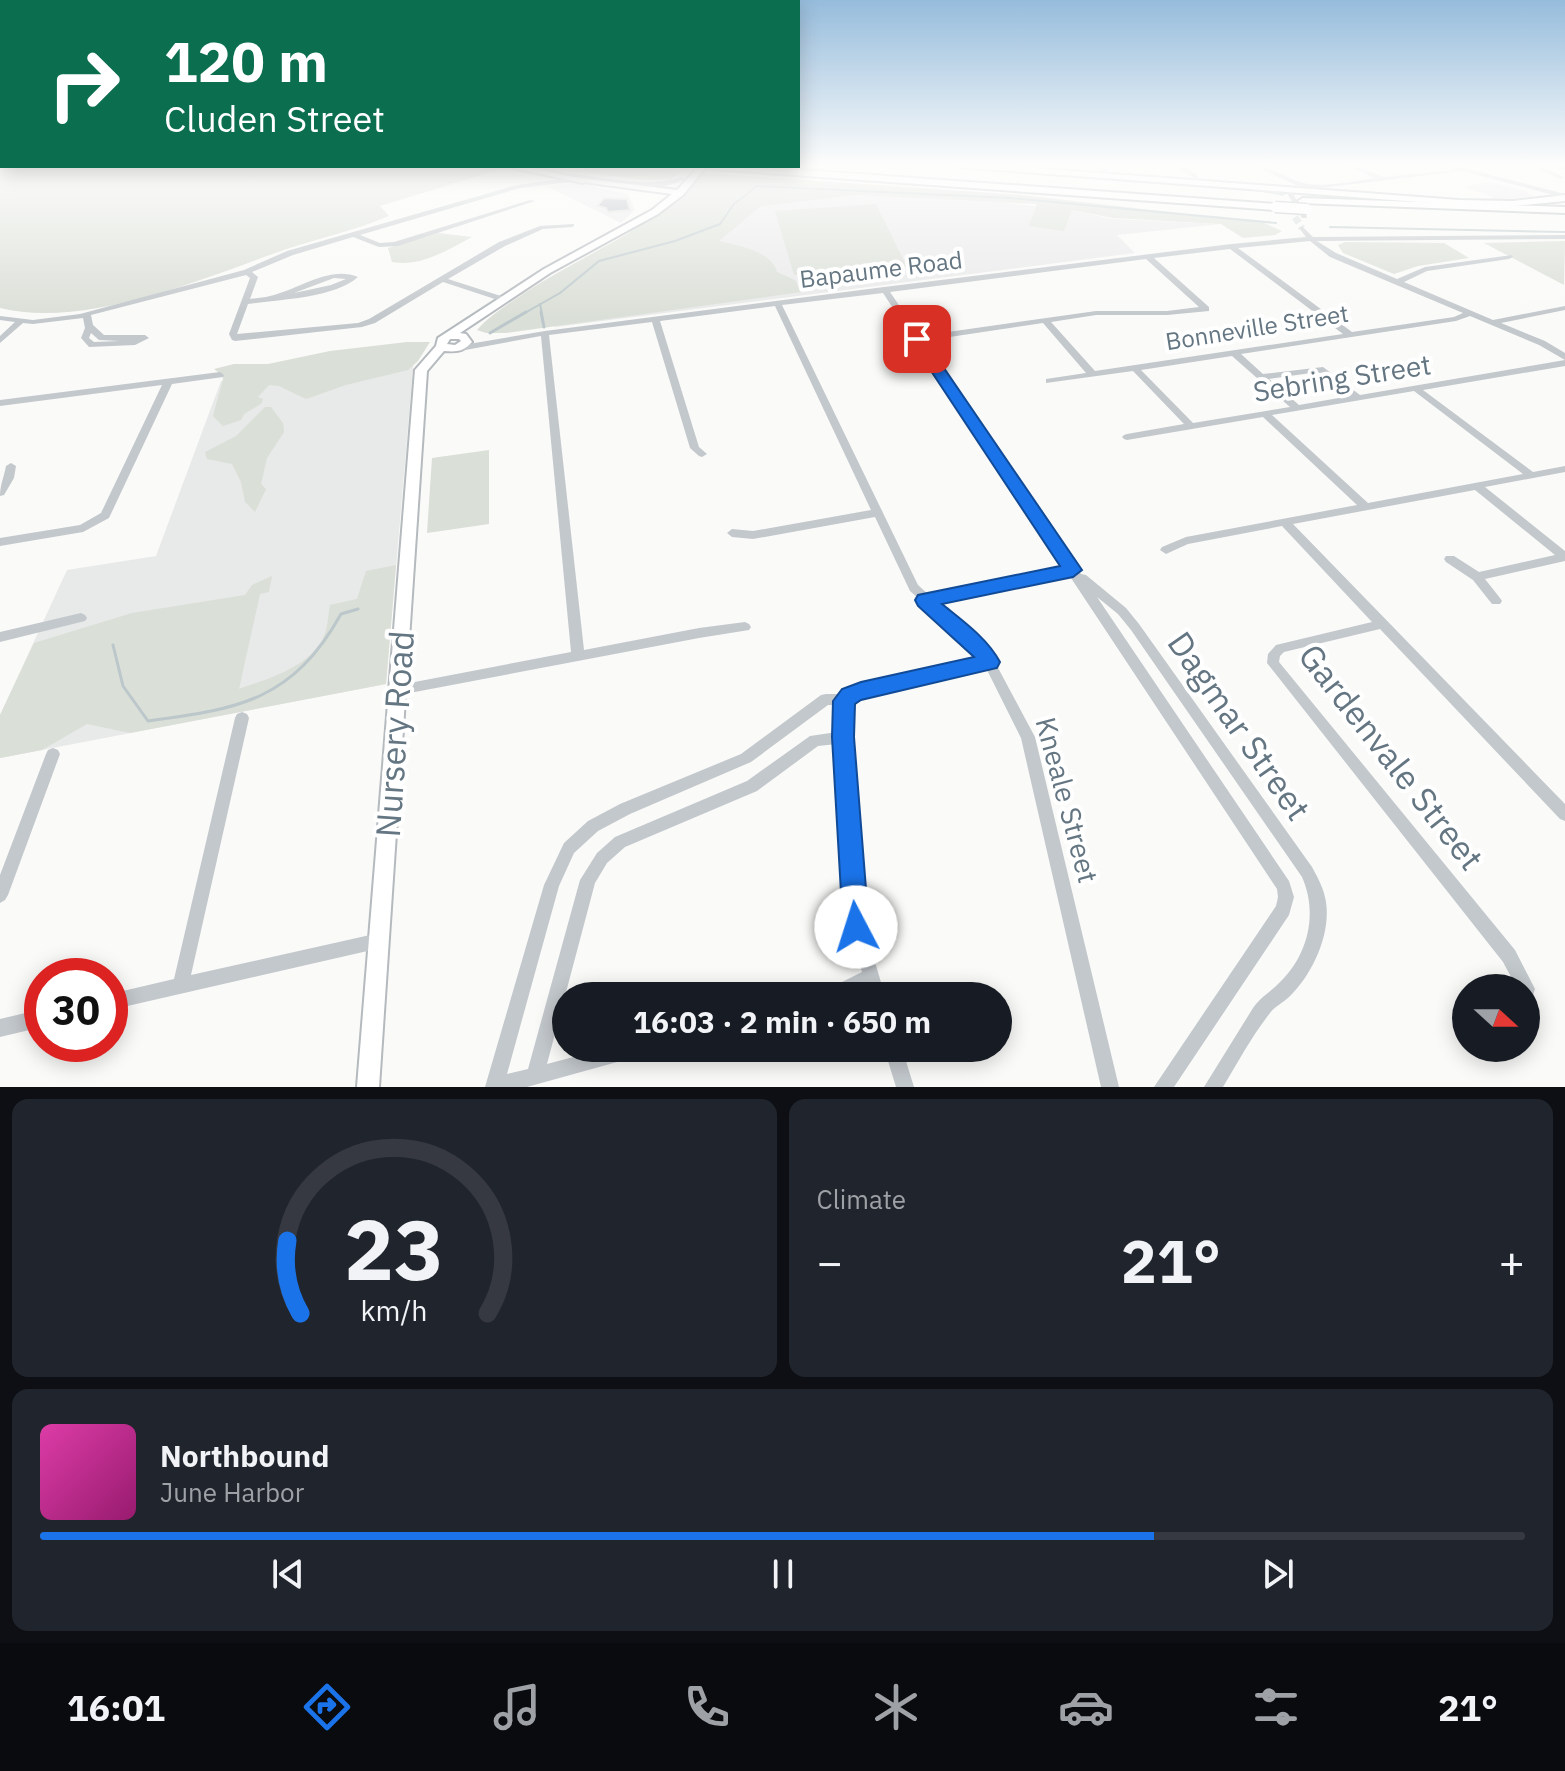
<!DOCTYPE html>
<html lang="en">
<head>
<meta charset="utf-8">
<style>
  body { margin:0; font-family:"IBM Plex Sans",sans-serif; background:#20242c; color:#f1f3f6; height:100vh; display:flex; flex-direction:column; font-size:30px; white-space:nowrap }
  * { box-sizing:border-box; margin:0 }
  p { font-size:26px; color:#9ea1a6 }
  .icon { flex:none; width:44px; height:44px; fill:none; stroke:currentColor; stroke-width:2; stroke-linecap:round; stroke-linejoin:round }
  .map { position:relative; height:1087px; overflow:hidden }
  .details { display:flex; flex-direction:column; gap:12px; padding:12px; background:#0d0f14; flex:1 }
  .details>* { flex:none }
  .hud { position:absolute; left:0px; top:0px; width:800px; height:168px; box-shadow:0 4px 20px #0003; background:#0b6e4f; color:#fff; overflow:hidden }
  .needle { width:52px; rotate:111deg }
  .tools { position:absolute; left:1452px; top:974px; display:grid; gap:16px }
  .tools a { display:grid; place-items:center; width:88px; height:88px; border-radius:50%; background:#171b24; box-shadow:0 4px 20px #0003; font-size:40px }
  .speed { position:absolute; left:24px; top:958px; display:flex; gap:16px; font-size:40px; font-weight:700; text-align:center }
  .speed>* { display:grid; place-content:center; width:104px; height:104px; border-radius:50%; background:#171b24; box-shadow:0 4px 20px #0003; line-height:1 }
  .speed .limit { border:12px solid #d22; background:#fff; color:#111 }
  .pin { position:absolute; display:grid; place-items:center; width:68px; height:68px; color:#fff; margin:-34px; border-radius:16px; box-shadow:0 4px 12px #0006 }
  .me { position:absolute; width:88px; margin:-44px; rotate:355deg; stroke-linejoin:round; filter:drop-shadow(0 0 6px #0008) }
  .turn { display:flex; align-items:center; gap:28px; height:168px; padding:0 32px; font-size:36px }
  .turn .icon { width:104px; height:104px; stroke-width:2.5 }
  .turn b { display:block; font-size:56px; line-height:68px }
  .big { font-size:60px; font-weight:700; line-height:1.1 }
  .details .widget { flex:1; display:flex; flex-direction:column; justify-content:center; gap:12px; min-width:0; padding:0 28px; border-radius:16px; background:#20242c }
  .details .dial { align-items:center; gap:0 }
  .dial svg { height:208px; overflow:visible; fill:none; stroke:#363941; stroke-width:7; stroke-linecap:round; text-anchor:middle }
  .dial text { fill:#f1f3f6; stroke:none }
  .song { display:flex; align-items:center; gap:24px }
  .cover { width:96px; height:96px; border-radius:12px; background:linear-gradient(135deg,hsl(320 70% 55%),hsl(320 70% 35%)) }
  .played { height:8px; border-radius:4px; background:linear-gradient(90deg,#1a73e8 75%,#363941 75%) }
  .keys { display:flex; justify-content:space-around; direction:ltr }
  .heat { display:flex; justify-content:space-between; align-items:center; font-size:44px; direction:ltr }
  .details .tiles { flex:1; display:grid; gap:12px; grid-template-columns:1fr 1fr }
  .widget:last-child { grid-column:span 2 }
  .trip { position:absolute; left:552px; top:982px; width:460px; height:80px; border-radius:40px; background:#171b24; box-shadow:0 4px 20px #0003; font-weight:700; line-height:80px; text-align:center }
  .tab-bar { display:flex; height:128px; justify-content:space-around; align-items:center; background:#090b0e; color:#9ea1a6 }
  .tab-bar .icon { width:56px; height:56px }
  .tab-bar .current { color:#1a73e8 }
  .tab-bar b { font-size:36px; color:#f1f3f6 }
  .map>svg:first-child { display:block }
</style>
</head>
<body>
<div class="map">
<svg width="1565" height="1087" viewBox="0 0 1565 1087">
  <rect width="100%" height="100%" fill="#fafaf8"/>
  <path fill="#e8e9e9" d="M1489,182l34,8 12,7 -48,3 6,-3 -29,-10z
    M579,184l49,10 7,16 -14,13 -74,-37z
    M855,195l144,7 72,8 42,9 108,5 -104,11 18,18 -580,74 -3,-48 211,-75z
    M414,357l-28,327 -386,74v-43l67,-145 89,-14 65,-175z"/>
  <path fill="#dadfd7" d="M0,165l493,1 8,3 -121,37 9,10c-35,15 -74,23 -111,36 -78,28 -195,77 -278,56z
    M517,166h97l67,5 -9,8 -23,1 -107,-11 5,3z
    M703,173l319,22 242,28 18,8 -7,4 -32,3 -22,-14 -108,-6 -41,-8 -8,21 -35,-5 8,-22 -182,-9 -94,11 -42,35c18,5 52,9 58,31l18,8 6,12 -295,41h-20l-9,-3c13,-15 33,-27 49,-38 59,-39 130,-64 177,-119z
    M876,204l31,63 -113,8 -19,-64z
    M438,233l34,4c-25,13 -50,30 -80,25l-4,-14z
    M1565,241l-1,44 -80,-42z
    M1345,242l99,1 25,15 -51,8 -24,8 -51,-21 -5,-8z
    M407,342h23l-12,19 -10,9 -62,15 -40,14 -27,-13 -10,-1 -11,12 5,2 -2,5 -17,10 -3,6 -18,6 -10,-10 10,-37 -1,-4 -8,-6 20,-5h34l62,-13z
    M265,407h6l12,16 1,9 -17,26 -6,26 5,5 -11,23 -10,-10 -4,-20 -9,-18 -25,-5 -2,-7 31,-16z
    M489,450v74l-62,9 5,-75z
    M396,565l-10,119 -256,49 -43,-9 -45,26 -42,8v-43l34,-72 98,-30 113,-18 7,-10 20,-9 -3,16 -9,2 -21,95c28,-10 72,-22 85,-53 4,-9 4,-21 6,-31l27,-6 9,-28z"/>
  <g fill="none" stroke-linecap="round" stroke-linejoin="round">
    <path stroke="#bbc7cb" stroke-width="2" d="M1330,227l235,5
      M540,304l2,10
      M523,314l37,-21 39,-32 76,-20 45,-17 14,-20 23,-18 253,12 266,25"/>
    <path stroke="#bbc7cb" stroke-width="3" d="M541,312l3,15
      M490,333l36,-21
      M113,645l10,41 25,35c92,-12 145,-21 193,-107l17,-5"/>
  </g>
  <path fill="#aab3b9" stroke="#dcdcda" stroke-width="2" d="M604,198l23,1 3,11 -22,2 -2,-4 -9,-2z"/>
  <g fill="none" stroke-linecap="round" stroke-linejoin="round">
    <path stroke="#d5d9db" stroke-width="7" stroke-dasharray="7 4" stroke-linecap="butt" d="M1295,217l7,11"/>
    <defs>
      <path id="major" d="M954,165h38l467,35 54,1 52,-6v6l-52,5 -54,-1 -501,-38z
        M699,166h8l-24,29 -25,19 -108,59 -90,60 6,1 6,8c-9,10 -16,10 -28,9l-17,20 -48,716h-22l58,-717 21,-24 2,-8 106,-69 108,-59 20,-16 -89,-12h-3v-4l97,12zM450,339h9l2,2 -6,4 -8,-1z"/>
      <path id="highway" d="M504,166h19l65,14 -5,3z
        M707,166h42l526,38 5,3 -5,3 -563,-41z
        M1303,198l262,9v6l-265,-10 -2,-2z"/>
    </defs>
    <use href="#major" stroke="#b5babe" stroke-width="4"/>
    <use href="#highway" stroke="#b4b9bd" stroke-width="4"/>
    <path fill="#c3c8cc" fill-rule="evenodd" d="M1091,165h9l9,5 3,7 -5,1 -3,-6z
      M1171,165c15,0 26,7 32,20l-5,1 -5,-9z
      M1252,165c17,0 32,12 48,17 20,7 54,-1 75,-4l-29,-13h9l29,12 71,-7 -6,-3 3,-2 113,29v4l-103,-27 -150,18 -16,-4z
      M1530,165l35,1v4l-23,-3 23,11 -5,1z
      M572,173c37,6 74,15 110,4l3,2c-30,16 -72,5 -104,-1l-3,3 -58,7 -160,47 20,8 14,-1 136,-42 5,1 -137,45 -19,1 -26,-10 -60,18 -41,17 6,5 -8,22c6,-1 13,-1 20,-3 28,-6 59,-31 88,-19 -26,22 -78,22 -110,27l-11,30 121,-11 11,-4 130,-77 41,-16 34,-2v2l-2,1 -29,2 -38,17 -57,33 59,19 1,2 -4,2 -61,-20 -68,41 -13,4 -127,14 -3,-1 -3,-6 21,-56 -4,-3 -155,40 2,10 11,10h41l4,3 -14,7 -46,2 -8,-9 4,-10 -2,-10 -50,6 -10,-1 -23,20v-7l15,-14 -15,-2v-4l33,4 47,-6 164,-44 43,-19 230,-66 58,-8 -5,-1v-2zM334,278l12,1 -15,6 -37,8zM91,333l8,7 21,1 -26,1 -5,-4z
      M1254,187l29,5 3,2 -3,2 -31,-6v-2z
      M1286,189h4l17,28 -1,1h-4l-17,-28z
      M1302,226l11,11 252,-2v4l-248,2 19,12 61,26 28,-12 87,-12 1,2 -4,2 -82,12 -23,11 89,38 72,-14v4l-64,13 44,18 20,12v7l-26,-15 -69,-29 -14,5 -215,33 22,20 60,-7 37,28 205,-35v6l-142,24 110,82 32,-6v6l-80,15 80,64v10l-80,18 15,19 2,3 -2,3h-8l-19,-24 -27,-18 -2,-3 2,-3h8l25,16 76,-17 -80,-65 -182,34 272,280v17l-5,-2 -180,-190 -96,23 -4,4 -1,6 236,288 20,39 -2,6 -7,2v-9h-9l-14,-26 -236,-299 1,-9 8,-9 96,-23 -90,-96 -94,18 -22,10 -6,-4 2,-3 24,-10 171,-32 -94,-88 -136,23 -3,-1 -2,-2 2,-2 3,-1 57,-10 -51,-53 -87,12v-4l40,-6 -43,-50 -120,18 158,233 5,1 40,33 13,16 173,243c6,11 12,22 14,35 5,33 -14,73 -37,95 -6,6 -14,9 -19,16 -18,23 -32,49 -47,74h-19l49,-79c7,-10 14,-14 23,-22 31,-27 43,-71 26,-109l-171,-247 -13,-16 -21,-17 192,284 5,16 -5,18 -115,172h-20l122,-181 2,-9 -1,-8 -208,-314 -133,27 53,49 46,86 84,350h-18l-80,-349 -35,-70 -122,28 -13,7 -1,34 13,184 22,75h-16l-3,-9 -17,9h-25l2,-6 36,-18 -15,-51 -10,-177 -19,2 -61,45 -132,56 -18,16 -12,20 -48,181 60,-16h42l-3,6 -119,33h-42l59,-202 20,-42 24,-22 32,-17 121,-50 80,-59 5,-1h17l18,-8 120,-27 -57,-55 -4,-1 -1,-4 -9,-8 -35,-74 -122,22 -21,-2 -5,-4 5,-4 21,2 118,-21 -96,-204 -115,15 39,126 8,7 -5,3 -3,-1 -9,-8 -38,-126 -103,13 35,315 115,-22 46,-6 4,2 2,3 -2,3 -50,8 -300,57 -5,-1 -1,-4 1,-4 5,-1 172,-33 -30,-316 -81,15 -4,-3 1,-2 88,-15 339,-44 347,-43 75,-7 -7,-9zM1310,241l20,16 133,56 -9,4 -102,15 -114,-84zM1230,249l113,85 -248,37 -44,-49 45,-7h71l42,-4v-4l-55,-49zM1146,259l53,48 -32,4h-71l-176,25 -30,-44zM883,293l181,275 -135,27 -11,-10 -136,-280zM1232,356l58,51 -97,16 -52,-53zM1318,372l32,24 -51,9 -30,-26zM1414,391l109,83 -155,29 -96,-88zM828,705h10l-1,27 -27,4 -63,45 -132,56 -18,16 -17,27 -52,189 -21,5 52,-188 15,-33 24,-22 32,-17 121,-52z
      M220,372l4,3 -1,2 -51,7 -63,134 -26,14 -83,14v-8l80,-13 21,-12 61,-128 -162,21v-6z
      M11,463l5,3 -2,12 -10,17 -4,1c0,-11 4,-19 6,-30z
      M81,613l4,2 2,3 -2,3 -85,21v-10z
      M242,712l5,2 2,4 -58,257 188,-42 6,2 2,6 -2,6 -275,63v-16l64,-15 61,-261 2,-4z
      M53,748l5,2 2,4 -52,141 -3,5 -5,3v-28l46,-121 2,-4z
      M42,1009v18l-42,10v-18z
      M884,1048h18l12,39h-18z"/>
    <use href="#major" fill="#fff" fill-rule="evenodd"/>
    <use href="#highway" fill="#fff" fill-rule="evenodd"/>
    <defs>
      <path id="highway-bridge" d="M1275,207l32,2"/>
    </defs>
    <use href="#highway-bridge" stroke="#b4b9bd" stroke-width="13" stroke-linecap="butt"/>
    <use href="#highway-bridge" stroke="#fff" stroke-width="10"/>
  </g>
  <linearGradient id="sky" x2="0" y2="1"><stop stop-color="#96bcdc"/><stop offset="0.52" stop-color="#fdfdfc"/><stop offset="1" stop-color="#fdfdfc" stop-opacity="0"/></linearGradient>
  <rect width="1565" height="317" fill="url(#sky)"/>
  <path fill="#1a73e8" stroke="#114b97" stroke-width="2" d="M917,335l5,1 160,234 -9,7 -131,27c21,17 45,34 58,58l-3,6 -136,32 -6,4 -1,33 15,190 -4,9 -9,4 -9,-4 -4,-9 -11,-190 1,-36 9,-12 19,-7 113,-25 -56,-51 -3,-6 3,-5 142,-29 -150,-227z"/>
  <g text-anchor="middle" stroke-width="8" stroke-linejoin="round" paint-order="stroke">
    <g font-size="24" fill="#657683" stroke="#fff">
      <text transform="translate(881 270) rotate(-7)" y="8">Bapaume Road</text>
      <text transform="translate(1257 328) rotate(-9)" y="8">Bonneville Street</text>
    </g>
    <g font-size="28" fill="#657683" stroke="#fff">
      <text transform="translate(1342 378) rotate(-9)" y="10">Sebring Street</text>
      <text transform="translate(1067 800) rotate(75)" y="10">Kneale Street</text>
    </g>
    <g font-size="34" fill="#657683" stroke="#fff">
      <text transform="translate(1239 726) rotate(55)" y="12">Dagmar Street</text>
      <text transform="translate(395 734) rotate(-86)" y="12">Nursery Road</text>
      <text transform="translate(1391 757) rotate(52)" y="12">Gardenvale Street</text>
    </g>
  </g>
</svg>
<div class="tools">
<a><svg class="needle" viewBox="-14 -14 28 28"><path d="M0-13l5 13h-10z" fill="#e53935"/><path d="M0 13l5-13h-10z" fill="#9ea1a6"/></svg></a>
</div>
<div class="speed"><div class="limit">30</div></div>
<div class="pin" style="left:917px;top:339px;background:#d93025"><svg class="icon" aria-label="arrive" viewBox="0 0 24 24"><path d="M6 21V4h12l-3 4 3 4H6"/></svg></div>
<svg class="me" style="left:856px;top:927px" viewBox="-20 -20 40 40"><circle r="19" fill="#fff"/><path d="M0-13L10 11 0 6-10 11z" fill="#1a73e8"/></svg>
<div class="trip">16:03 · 2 min · 650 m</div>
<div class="hud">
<div class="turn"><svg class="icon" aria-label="right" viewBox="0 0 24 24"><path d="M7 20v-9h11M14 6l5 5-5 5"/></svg><div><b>120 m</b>Cluden Street</div></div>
</div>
</div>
<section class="details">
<div class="tiles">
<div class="widget dial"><svg viewBox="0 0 100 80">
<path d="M14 69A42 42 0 1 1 86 69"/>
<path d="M14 69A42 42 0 0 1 9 41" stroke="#1a73e8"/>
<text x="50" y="56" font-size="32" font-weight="700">23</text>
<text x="50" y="72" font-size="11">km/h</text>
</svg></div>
<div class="widget"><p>Climate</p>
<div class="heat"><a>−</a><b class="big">21°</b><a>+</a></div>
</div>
<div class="widget">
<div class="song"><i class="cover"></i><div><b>Northbound</b><p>June Harbor</p></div></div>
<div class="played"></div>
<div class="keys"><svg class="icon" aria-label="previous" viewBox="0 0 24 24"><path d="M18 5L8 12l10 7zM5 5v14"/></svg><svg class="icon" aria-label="pause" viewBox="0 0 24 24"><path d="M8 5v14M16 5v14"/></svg><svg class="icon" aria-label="next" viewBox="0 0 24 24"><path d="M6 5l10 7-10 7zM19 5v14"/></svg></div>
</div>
</div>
</section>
<nav class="tab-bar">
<b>16:01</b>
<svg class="icon current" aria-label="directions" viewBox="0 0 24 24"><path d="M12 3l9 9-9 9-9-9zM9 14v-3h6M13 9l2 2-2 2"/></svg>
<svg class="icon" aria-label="music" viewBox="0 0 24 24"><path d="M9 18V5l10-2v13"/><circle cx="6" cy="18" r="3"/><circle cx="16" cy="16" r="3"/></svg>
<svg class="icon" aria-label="phone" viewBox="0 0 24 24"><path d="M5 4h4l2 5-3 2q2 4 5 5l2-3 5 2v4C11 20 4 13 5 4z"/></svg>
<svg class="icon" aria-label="climate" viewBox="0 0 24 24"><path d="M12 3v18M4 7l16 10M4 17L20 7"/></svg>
<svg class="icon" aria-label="car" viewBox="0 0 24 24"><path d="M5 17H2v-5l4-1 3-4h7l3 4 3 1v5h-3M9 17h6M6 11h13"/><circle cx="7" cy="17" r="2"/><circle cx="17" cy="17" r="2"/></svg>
<svg class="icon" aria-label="filters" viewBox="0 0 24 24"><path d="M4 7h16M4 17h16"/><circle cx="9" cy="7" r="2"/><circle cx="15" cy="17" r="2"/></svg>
<b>21°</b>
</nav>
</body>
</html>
